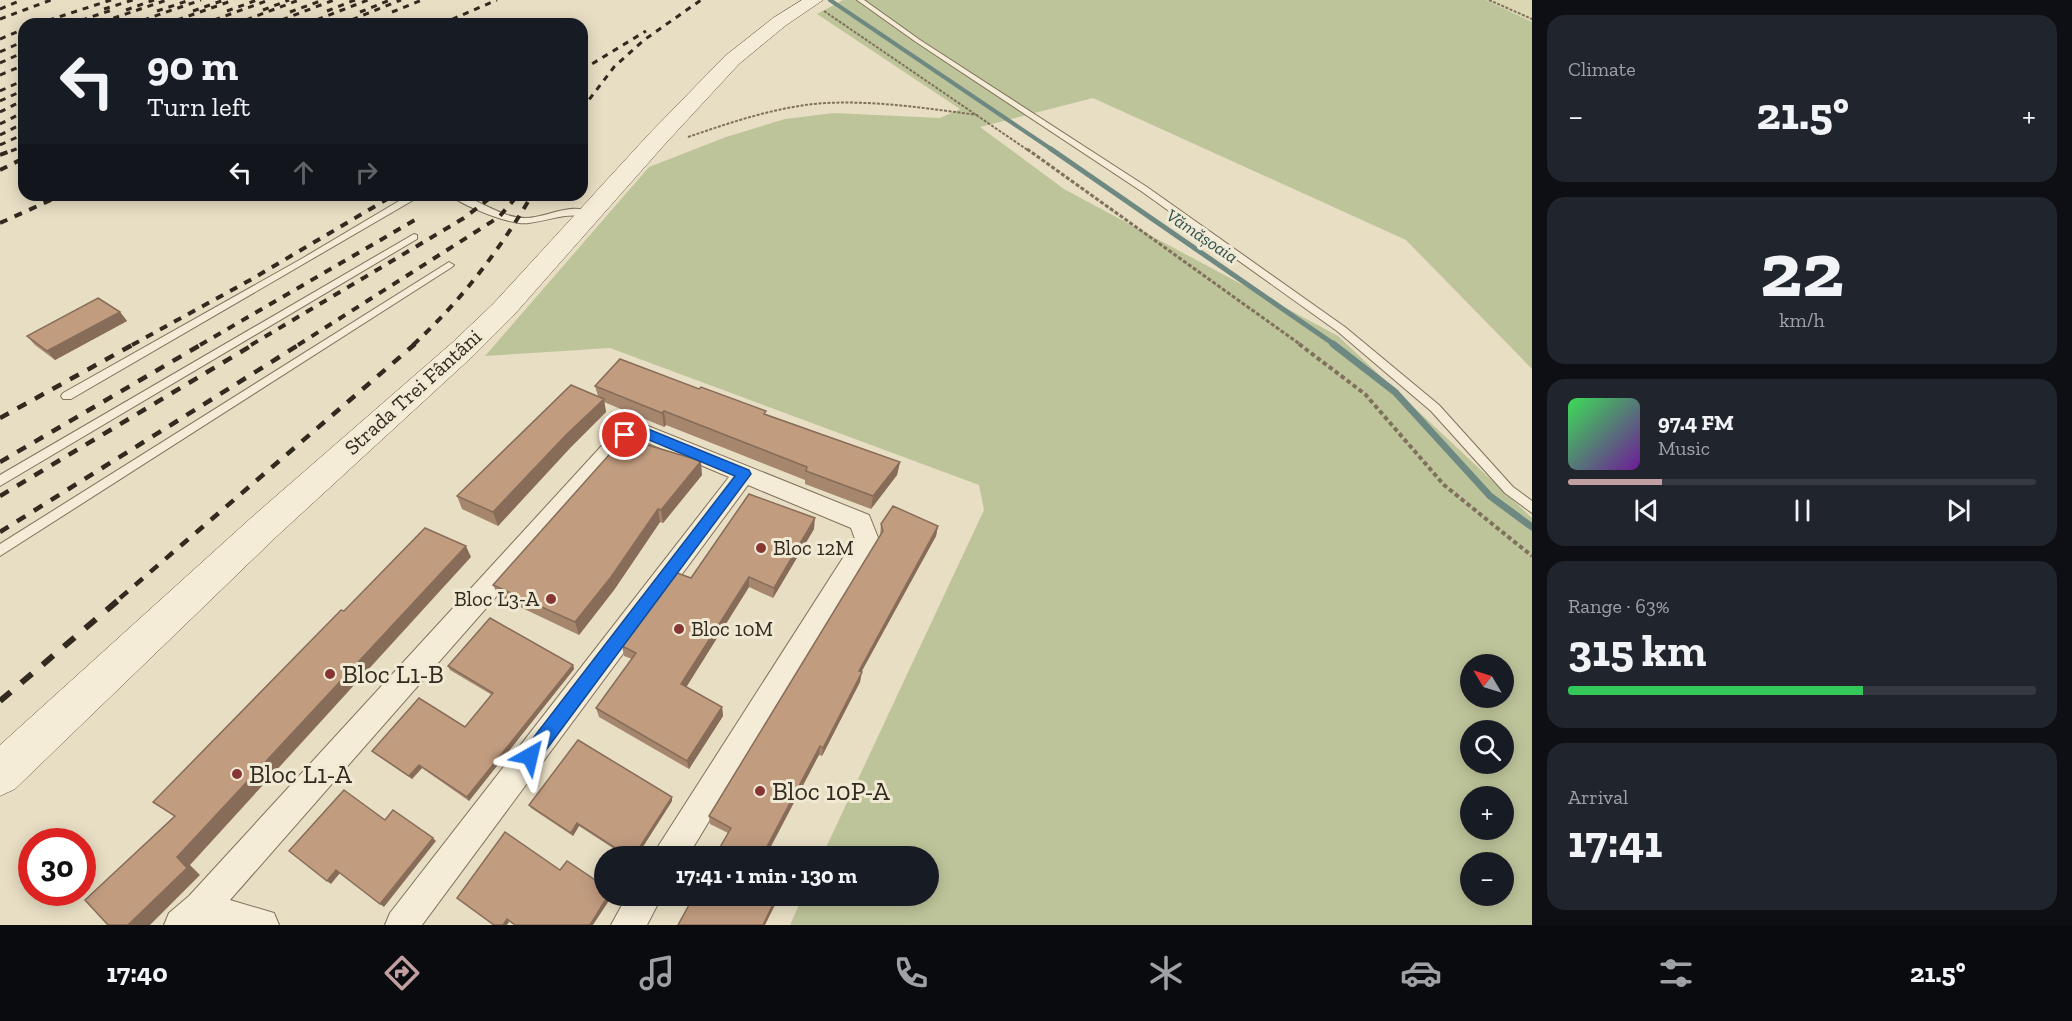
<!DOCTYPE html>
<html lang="en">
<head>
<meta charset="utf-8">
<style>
  body { margin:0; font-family:"Zilla Slab",serif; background:#20242c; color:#f1f3f6; height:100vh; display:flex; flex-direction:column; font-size:22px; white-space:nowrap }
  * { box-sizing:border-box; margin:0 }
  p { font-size:20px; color:#9ea1a6 }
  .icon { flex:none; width:33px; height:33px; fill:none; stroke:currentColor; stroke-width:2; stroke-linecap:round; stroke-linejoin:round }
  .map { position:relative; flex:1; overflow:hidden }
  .details { display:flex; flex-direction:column; gap:15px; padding:15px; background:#0d0f14; width:540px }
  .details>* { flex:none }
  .hud { position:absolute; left:18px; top:18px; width:570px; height:183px; border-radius:18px; box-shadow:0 3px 15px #0003; background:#171b24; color:#f1f3f6; overflow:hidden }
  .needle { width:39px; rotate:308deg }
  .fabs { position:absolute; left:1460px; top:654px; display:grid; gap:12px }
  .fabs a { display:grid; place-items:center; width:54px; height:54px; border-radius:50%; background:#171b24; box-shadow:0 3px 15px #0003; font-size:30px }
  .speed { position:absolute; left:18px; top:828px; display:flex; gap:12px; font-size:30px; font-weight:700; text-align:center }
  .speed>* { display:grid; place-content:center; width:78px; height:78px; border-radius:50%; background:#171b24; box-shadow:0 3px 15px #0003; line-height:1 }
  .speed .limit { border:9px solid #d22; background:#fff; color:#111 }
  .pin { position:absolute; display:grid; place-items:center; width:51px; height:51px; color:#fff; margin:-26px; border:3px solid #fff; border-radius:50%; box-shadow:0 2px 6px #0007 }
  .me { position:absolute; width:66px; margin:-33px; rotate:37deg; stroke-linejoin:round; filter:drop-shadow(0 0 4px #0008) }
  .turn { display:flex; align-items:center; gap:21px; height:126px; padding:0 30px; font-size:27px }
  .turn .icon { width:78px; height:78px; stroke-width:2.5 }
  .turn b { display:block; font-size:42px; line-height:51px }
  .lanes { display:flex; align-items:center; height:57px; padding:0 30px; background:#0003; justify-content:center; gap:30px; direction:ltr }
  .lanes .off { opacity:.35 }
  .big { font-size:45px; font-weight:700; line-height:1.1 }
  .details .tile { flex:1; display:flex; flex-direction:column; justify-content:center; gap:9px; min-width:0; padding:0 21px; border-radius:18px; background:#20242c }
  .details .dial { align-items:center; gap:0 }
  .dial b { font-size:78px; line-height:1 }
  .song { display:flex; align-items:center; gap:18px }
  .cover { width:72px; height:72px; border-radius:9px; background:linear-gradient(135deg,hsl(130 70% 55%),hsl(280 70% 35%)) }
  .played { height:6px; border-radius:3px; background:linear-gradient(90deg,#c19e9f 20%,#363941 20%) }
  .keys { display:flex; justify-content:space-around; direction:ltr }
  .heat { display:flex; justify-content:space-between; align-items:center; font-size:33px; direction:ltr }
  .charge { height:9px; border-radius:4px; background:linear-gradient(90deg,#34c759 63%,#363941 0) }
  .trip { position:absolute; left:594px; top:846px; width:345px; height:60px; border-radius:30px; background:#171b24; box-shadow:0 3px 15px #0003; font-weight:700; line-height:60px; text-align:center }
  .dock { display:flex; height:96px; justify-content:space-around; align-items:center; background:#090b0e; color:#9ea1a6 }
  .dock .icon { width:42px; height:42px }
  .dock .active { color:#c19e9f }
  .dock b { font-size:27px; color:#f1f3f6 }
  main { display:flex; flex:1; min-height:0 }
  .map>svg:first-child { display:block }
</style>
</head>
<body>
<main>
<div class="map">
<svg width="1532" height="925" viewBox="0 0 1532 925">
  <rect width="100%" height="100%" fill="#e8dec4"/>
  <path fill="#dcd7b3" d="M1486,0h46v22z"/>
  <path fill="#bec49a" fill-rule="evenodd" d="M843,0h643l46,22v347l-126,-129 -313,-142 -113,29 84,62 274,147 194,182v407h-742l13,-29h125v-40h-106l162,-346 -5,-25 -369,-137 -125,8 164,-189 77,-30 59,-18 49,-6 106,5 20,-9 -143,-95zM1470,664h33v34h-33zM1470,730h33v34h-33zM1470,796h33v34h-33zM1470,862h33v34h-33z"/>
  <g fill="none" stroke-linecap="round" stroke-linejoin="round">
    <path stroke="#6e8882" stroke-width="4" d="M830,0l224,151"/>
    <path stroke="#6e8882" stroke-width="5" d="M1051,149l284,196"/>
    <path stroke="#6e8882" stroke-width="7" d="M1333,344l62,48 95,104 42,31"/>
    <defs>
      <path id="lane" d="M857,0h7l56,40 227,147 198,140 94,78 74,82 19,14v12l-27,-20 -74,-82 -94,-80 -196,-140 -225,-149z
        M409,195h13l-351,204h-8l-2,-3 2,-3 240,-135z
        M450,195c27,0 48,23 75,23 22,0 48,-18 68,-4l-4,3c-23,-5 -38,3 -60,6 -17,3 -66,-17 -79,-28z
        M414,234l3,1v4l-417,247v-11z
        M449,262l5,3 -2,2 -452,289v-12z"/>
      <path id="street" d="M648,426l221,89 10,25 -191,316h-34l5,-11 196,-306 -4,-11 -103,-43 -326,440h-37l5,-12 339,-436 -83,-35 -15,1 -401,457 44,13 5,12h-115l5,-12 20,-17 428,-467z
        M627,896h35l-15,29h-36z"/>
      <path id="secondary" d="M802,0h21l-38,26 -46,38 -74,80 -152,172 -40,40 -197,181 -261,252 -15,7v-51l252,-228 201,-175 40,-38 156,-170 76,-78 48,-38z"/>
    </defs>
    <use href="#lane" stroke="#80715d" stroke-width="2"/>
    <use href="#street" stroke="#80715d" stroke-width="2"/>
    <use href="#secondary" stroke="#625240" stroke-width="1"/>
    <path stroke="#80715d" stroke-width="2" stroke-dasharray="3 1.5" stroke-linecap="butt" d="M1489,0l43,19
      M824,11l205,140
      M688,137c41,-14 82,-28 125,-33 55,-5 110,4 165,11"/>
    <path stroke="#80715d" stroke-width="3" stroke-dasharray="4 2" stroke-linecap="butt" d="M1027,149l274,196"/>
    <path stroke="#80715d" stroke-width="4" stroke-dasharray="4.5 3" stroke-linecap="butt" d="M1299,344l66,50 79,91 88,71"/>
    <use href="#lane" fill="#f4ecd6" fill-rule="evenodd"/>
    <use href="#street" fill="#f4ecd6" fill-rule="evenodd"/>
    <use href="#secondary" fill="#f4ecd6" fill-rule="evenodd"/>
    <path stroke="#32291f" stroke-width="3" stroke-dasharray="6 6" stroke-linecap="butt" d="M0,9l22,-9
      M104,9l29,-9
      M126,10l28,-10
      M263,10l26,-10
      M157,11l33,-11
      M193,11l31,-11
      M227,11l30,-11
      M327,11l28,-11
      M290,12l33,-12
      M360,12l30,-12
      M392,12l30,-12
      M0,19l51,-19
      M102,22l65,-22
      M37,24l74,-24
      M70,24l42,-14
      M132,24l69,-24
      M166,24l68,-24
      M203,24l66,-24
      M235,24l64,-24
      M271,24l63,-24
      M306,24l62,-24
      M341,24l60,-24
      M441,24l56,-24
      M0,39l24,-10
      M0,52l24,-11
      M0,63l24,-11
      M582,70l64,-39
      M0,75l24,-10
      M0,91l24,-11
      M0,101l24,-11
      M582,109l32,-42 30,-27 57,-40
      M0,112l24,-12
      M0,124l24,-12
      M0,135l24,-12
      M0,145l24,-11
      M11,151l13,-5"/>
    <path stroke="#32291f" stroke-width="4" stroke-dasharray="8 8" stroke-linecap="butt" d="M0,155l15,-6
      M0,170l24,-12
      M0,223l62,-28
      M132,345l120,-66 142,-84
      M200,345l220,-128
      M251,345l213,-127 30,-23
      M298,345l201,-128 19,-22
      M413,345c48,-44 86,-94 119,-150"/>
    <path stroke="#32291f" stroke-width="4.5" stroke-dasharray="10 10" stroke-linecap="butt" d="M0,418l134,-74
      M0,462l202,-118
      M0,496l254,-152
      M0,532l300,-188
      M120,598l295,-254"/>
    <path stroke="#32291f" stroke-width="6" stroke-dasharray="14 14" stroke-linecap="butt" d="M0,701l122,-104"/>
  </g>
  <path fill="#a6866d" d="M120,312l7,9 -72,39 -20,-15 -8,-9z
    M595,386l171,28 134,48 -3,13 -26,34 -66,-25v-4l-139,-55 -2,2 -60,-25 2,10 -36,36 -72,78 -36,-17 -5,-13 141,-100z
    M702,475l-39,48 -3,-1 -46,68 -35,45 -80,-38 -6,-12z
    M881,524l57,2 -2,10 -75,136 -1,10 -38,74 -3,-1 -91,78 -18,-9 -1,-8 171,-280z
    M814,529l-41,69 -24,-11 -63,100 36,20 1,9 -34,53 -90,-52 -3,-9 36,-49 -8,-3 -2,-10 69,-68z
    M573,665l1,4 -105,132 -47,-33 -10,11 -37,-25 -3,-3 93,-24 27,-32 -42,-25 -2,-4z
    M672,797v4l-35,55h-12l-46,-30 -6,10 -42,-28 -2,-3z"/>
  <path fill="#876d59" d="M120,312l7,9 -72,39 -8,-9z
    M604,399l2,13 -36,36 -72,78 -5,-14 73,-77z
    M664,411l2,14 -2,2 -2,-14z
    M701,461l1,14 -39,48 -2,-13z
    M900,462l-3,13 -26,34 2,-13z
    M658,509l2,13 -46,68 -35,45 -4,-13z
    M815,518l-1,11 -41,69 1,-10z
    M938,526l-2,10 -79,144 2,-9z
    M466,546l5,11 -281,308 10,10 -50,50h-22l49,-68z
    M749,577v10l-67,107 -1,-10z
    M573,665l1,4 -105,132 -2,-4z
    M862,672l-2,10 -38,74 1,-8z
    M722,707l1,9 -34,53 -2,-8z
    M820,746l-1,9 -53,101h-4z
    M419,765l3,3 -10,11 -3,-3z
    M672,797v4l-35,55h-3z
    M577,823l2,3 -6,10 -2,-3z
    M433,838l3,3 -52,66 -4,-3z
    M336,870l4,3 -9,11 -4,-3z
    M608,896h4l-19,29h-3z
    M777,896h1v3l-13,26h-2z
    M507,919l2,3 -2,3h-4z"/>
  <path fill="#c19c7f" stroke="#876d59" stroke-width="1.5" d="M98,298l22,14 -73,39 -20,-15z
    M620,359l79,30 2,-2 65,24 -2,3 136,48 -27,34 -67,-25 1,-4 -143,-56 -2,2 -67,-27z
    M571,385l33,14 -38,36 -73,77 -36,-16z
    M624,438l77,23 -40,49 -3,-1 -47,68 -36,45 -82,-37z
    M749,494l66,24 -41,70 -25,-11 -68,107 41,23 -35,54 -91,-53 40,-55 -14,-7 55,-73 14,5z
    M893,506l45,20 -79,145 3,1 -39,76 -3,-2 -58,110h-47l16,-28 -22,-12 174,-285 -2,-7z
    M425,528l41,18 -289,311 10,11 -59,57h-20l-23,-25 90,-84 -22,-14 188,-192 3,1z
    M490,618l83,47 -106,132 -48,-32 -10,11 -37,-25 47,-53 46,29 28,-34 -45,-27z
    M578,740l94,57 -38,59h-6l-51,-33 -6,10 -42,-28z
    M344,790l41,30 8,-10 40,28 -53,66 -44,-34 -9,11 -38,-30z
    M505,832l55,38 7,-9 37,25v10h4l-18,29h-75l-8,-6 -4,6h-9l-37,-27z
    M694,896h83l-14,29h-85z"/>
  <path fill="#1a73e8" stroke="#114b97" stroke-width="1.5" d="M648,429l101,41 2,4 -214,288 -7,2 -6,-2 -3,-6 3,-6 211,-274 -88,-37 -22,1 -6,-5 6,-5z"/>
  <g fill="#873634" stroke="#f0e9d3" stroke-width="2">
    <circle cx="761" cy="548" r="6"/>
    <circle cx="551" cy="599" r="6"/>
    <circle cx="679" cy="629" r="6"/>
    <circle cx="330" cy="674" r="6"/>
    <circle cx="237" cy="774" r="6"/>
    <circle cx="760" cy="791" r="6"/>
  </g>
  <g text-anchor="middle" stroke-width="6" stroke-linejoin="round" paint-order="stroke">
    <g font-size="18" font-style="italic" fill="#30504f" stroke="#f0e9d3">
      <text transform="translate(1202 236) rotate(34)" y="6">Vămășoaia</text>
    </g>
    <g font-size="21" fill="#32291f" stroke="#f0e9d3">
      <text transform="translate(413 392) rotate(-42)" y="7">Strada Trei Fântâni</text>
    </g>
    <g font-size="21" fill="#32291f" stroke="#f0e9d3" text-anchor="start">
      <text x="773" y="555">Bloc 12M</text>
      <text x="539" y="606" text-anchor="end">Bloc L3-A</text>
      <text x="691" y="636">Bloc 10M</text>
    </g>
    <g font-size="26" fill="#32291f" stroke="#f0e9d3" text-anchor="start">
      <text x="342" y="683">Bloc L1-B</text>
      <text x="249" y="783">Bloc L1-A</text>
      <text x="772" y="800">Bloc 10P-A</text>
    </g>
  </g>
</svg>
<div class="fabs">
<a><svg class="needle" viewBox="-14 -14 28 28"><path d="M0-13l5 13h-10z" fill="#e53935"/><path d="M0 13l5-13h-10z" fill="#9ea1a6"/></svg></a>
<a><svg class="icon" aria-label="search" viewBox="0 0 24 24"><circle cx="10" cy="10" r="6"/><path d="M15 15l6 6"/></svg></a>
<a>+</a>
<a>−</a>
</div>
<div class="speed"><div class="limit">30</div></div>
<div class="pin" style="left:625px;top:435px;background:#d93025"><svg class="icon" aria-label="arrive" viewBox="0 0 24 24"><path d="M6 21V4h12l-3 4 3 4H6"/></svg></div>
<svg class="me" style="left:530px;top:756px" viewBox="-20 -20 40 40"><path d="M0-17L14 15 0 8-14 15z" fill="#1a73e8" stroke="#fff" stroke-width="4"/></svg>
<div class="trip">17:41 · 1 min · 130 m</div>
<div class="hud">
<div class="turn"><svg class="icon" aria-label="left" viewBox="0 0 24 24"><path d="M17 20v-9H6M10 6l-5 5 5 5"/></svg><div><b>90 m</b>Turn left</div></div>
<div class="lanes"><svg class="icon" aria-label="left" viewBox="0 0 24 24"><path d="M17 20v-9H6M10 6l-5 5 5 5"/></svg><svg class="icon off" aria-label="ahead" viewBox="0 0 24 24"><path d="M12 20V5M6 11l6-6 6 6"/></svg><svg class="icon off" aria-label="right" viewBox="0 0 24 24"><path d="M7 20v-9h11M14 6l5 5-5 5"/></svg></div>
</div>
</div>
<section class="details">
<div class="tile"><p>Climate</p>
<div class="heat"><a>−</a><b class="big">21.5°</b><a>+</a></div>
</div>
<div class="tile dial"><b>22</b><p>km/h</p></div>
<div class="tile">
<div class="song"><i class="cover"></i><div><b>97.4 FM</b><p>Music</p></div></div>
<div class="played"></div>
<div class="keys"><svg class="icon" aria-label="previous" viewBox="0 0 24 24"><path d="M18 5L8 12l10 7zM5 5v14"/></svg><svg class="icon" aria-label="pause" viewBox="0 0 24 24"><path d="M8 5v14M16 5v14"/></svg><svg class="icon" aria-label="next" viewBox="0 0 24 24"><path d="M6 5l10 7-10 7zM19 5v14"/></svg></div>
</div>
<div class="tile"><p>Range · 63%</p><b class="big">315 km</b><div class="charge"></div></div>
<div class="tile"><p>Arrival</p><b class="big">17:41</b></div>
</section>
</main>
<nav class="dock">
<b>17:40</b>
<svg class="icon active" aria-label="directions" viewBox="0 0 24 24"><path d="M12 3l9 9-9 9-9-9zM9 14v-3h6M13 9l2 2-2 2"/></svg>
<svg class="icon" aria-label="music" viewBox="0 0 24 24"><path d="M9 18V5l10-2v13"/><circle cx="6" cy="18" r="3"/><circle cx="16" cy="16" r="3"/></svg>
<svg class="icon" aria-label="phone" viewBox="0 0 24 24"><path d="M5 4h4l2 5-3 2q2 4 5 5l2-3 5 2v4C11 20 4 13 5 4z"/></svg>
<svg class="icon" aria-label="climate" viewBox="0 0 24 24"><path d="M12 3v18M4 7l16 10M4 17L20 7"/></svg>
<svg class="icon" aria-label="car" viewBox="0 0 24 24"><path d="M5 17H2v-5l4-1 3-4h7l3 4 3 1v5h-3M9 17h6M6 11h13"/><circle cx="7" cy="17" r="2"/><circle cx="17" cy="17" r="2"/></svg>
<svg class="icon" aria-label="filters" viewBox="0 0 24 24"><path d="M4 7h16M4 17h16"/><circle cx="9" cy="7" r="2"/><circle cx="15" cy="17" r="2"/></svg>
<b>21.5°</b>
</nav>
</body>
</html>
